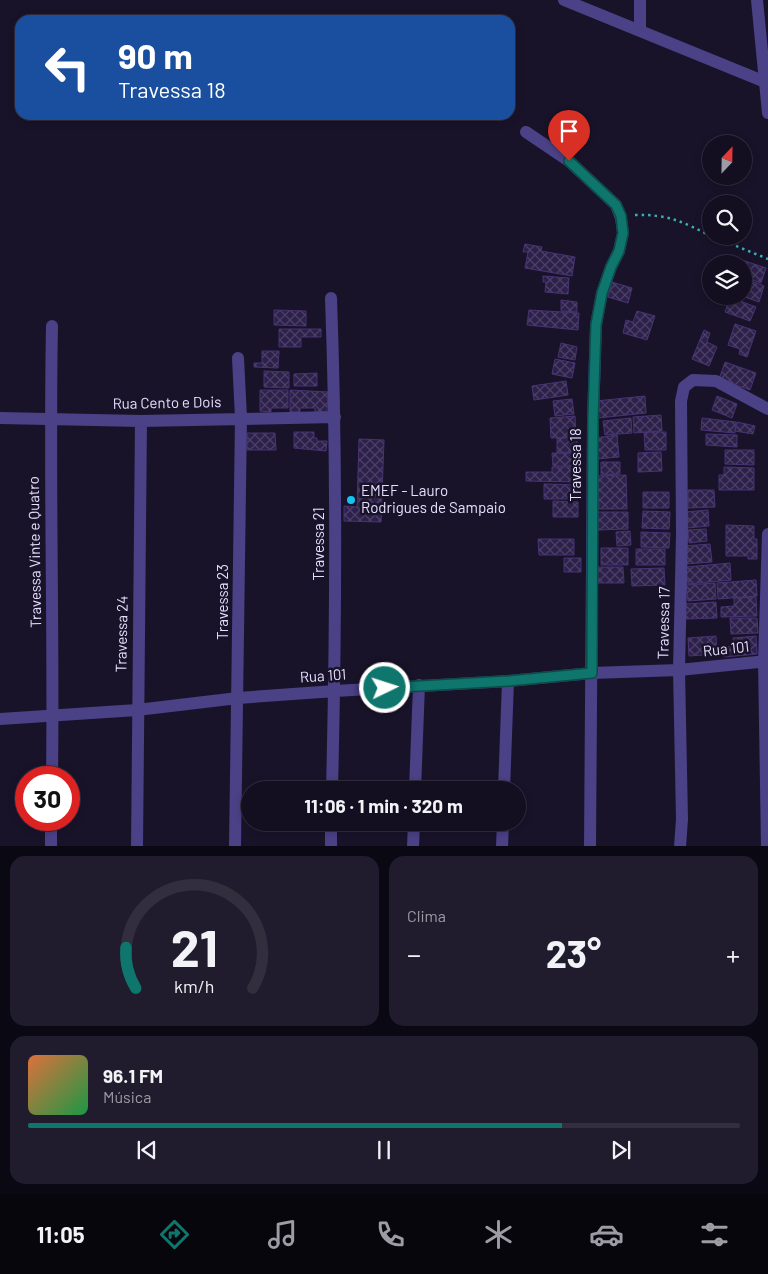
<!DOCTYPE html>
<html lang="pt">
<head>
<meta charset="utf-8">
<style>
  body { margin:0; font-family:Barlow,sans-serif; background:#201c2d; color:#f1f3f6; height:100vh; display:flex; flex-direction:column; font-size:19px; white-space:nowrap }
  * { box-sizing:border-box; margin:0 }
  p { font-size:16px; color:#9d9ca5 }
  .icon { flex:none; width:28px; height:28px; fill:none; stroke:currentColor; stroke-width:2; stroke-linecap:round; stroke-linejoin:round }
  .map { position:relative; height:846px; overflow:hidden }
  .sheet { display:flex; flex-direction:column; gap:10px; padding:10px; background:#0a0812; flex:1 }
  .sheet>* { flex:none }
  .hud { position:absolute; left:15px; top:15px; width:500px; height:105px; border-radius:15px; box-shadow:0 2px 8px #0003,0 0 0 1px #322e3e; background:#1a4fa0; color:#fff; overflow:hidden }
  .needle { width:32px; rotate:22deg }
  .controls { position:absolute; left:702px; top:135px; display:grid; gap:10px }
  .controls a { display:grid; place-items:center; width:50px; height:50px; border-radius:50%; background:#130e20; box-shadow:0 2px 8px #0003,0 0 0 1px #322e3e; font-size:25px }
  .speed { position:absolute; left:15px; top:766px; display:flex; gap:10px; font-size:25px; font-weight:700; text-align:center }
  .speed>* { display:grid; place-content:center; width:65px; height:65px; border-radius:50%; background:#130e20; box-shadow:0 2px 8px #0003,0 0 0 1px #322e3e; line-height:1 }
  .speed .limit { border:8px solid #d22; background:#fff; color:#111 }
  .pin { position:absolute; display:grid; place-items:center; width:42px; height:42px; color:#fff; margin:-51px -21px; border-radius:50% 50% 50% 0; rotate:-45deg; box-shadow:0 0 5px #0007 }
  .pin .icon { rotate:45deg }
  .me { position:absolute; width:55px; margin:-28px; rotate:86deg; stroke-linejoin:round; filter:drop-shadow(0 0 4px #0008) }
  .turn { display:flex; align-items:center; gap:18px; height:105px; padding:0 20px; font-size:22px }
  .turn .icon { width:65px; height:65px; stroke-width:2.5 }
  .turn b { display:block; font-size:35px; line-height:42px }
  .big { font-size:38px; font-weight:700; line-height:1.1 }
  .sheet .tile { flex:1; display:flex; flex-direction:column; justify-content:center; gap:8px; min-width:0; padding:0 18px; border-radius:15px; background:#201c2d }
  .sheet .dial { align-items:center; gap:0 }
  .dial svg { height:130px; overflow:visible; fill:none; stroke:#322e3e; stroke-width:7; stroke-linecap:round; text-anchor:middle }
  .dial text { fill:#f1f3f6; stroke:none }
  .song { display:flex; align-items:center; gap:15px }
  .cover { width:60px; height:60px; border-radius:8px; background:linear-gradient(135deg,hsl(20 70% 55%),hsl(140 70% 35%)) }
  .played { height:5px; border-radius:2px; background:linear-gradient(90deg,#0f766e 75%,#322e3e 75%) }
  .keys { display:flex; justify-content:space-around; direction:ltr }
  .heat { display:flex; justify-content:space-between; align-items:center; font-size:28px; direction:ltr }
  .sheet .tiles { flex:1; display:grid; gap:10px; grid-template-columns:1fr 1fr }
  .tile:last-child { grid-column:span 2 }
  .trip { position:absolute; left:241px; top:781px; width:285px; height:50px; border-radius:25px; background:#130e20; box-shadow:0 2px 8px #0003,0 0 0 1px #322e3e; font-weight:700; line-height:50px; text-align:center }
  .tabs { display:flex; height:80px; justify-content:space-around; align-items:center; background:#08060d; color:#9d9ca5 }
  .tabs .icon { width:35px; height:35px }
  .tabs .current { color:#0f766e }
  .tabs b { font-size:22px; color:#f1f3f6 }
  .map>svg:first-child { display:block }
</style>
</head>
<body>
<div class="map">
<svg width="768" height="847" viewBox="0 0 768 847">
  <defs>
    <pattern id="building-cross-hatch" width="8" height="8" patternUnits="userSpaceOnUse" patternTransform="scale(1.25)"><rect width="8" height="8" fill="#2d204a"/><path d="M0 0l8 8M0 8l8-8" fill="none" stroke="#4b4065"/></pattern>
  </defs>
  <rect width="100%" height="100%" fill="#19132a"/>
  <path fill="url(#building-cross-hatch)" stroke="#483374" d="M525,244l17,3 -1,4 34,6 -3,19 -47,-8 3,-16h-5z
    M733,257l33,11 -5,15 -17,-6v-13h-14z
    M543,276l26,2 -1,16 -23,-2 1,-10h-3z
    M744,278l20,8 -5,16 -17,-6h2z
    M612,282l20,6 -4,15 -20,-6z
    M730,297l26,10 -6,14 -25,-9z
    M561,300l16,2v10l-16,-1z
    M274,310l32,1v15l-32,-1z
    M529,310l50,3 -1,17 -51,-5z
    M637,311l18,5 -8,24 -24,-7 3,-13 7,2z
    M735,324l21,7 -9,26 -8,-3 1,-5 -12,-4z
    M279,329h42v8h-20v10h-22z
    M704,330l6,3 -3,9 10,5 -8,19 -17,-7z
    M561,343l16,4 -2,13 -17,-3z
    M262,351h17l-1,17 -24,-1v-4h8z
    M555,359l20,4 -3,15 -20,-4z
    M725,362l31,11 -6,17 -31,-11z
    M264,371l25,1v16l-25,-1z
    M317,373v13h-23v-12z
    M566,381l2,14 -34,5 -2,-14z
    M260,390h28v18h-17v4l-11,-1z
    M290,390l38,2 -1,21h-12v-5h-15v4h-10z
    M645,396l1,17 -48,5 -2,-17z
    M717,396l20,8 -5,14 -20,-8z
    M572,399l2,15 -19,2 -2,-15z
    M661,415l1,16 -28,2 -1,-16z
    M575,416l1,21 -25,1 -1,-20z
    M631,418l1,15 -27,2 -2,-14z
    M702,418l34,4 -1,11 -34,-3z
    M737,422l18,4 -2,8 -18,-3z
    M294,432h20v6h3v3h10l-1,10 -32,-3z
    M644,432h22v18h-21z
    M247,433h28l1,17h-29z
    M706,434l31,1v12l-31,-2z
    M617,435l2,22 -22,2 -2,-21z
    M557,438h20v14l-20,1z
    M359,439l25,1 -3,82 -37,-1v-15l13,1z
    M725,450h29v15l-29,-1z
    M661,452l1,19 -24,1v-19z
    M552,453h24v13h-23z
    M601,462h19v12l-19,1z
    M552,467h26l-1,15 -51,-1v-9h26z
    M724,467l30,1v22h-35v-15h5z
    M626,475l1,34h-28l-1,-33z
    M544,484l35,1v14h-35z
    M688,490h26l1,17 -27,1z
    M643,492h26v16h-26z
    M553,501l25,1v15h-25z
    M708,510l1,16 -22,2 -2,-16z
    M643,511l27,1 -1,17 -27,-1z
    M598,512h30v17l-30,1z
    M726,525l28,1v13h3v20h-9v-3h-22z
    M706,529l1,12 -18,2 -1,-13z
    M630,531l1,14 -14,1 -1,-14z
    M641,532l29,1 -1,15 -28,-1z
    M538,539h36v16h-35z
    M710,544l2,18 -26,2 -2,-18z
    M601,548h27v17h-27z
    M636,549h29v16h-29z
    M564,558h17v14h-17z
    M730,563l1,17 -43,4 -2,-17z
    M596,567h27l1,16h-27z
    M664,568l1,17 -33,1 -1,-17z
    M756,580l1,16 -39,3 -1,-16z
    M715,583l1,16 -28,2 -2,-16z
    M756,597l1,19 -36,1v-10l13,-1v-8z
    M716,602l1,16 -31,1 -1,-15z
    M730,618h27l1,15 -27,1z
    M716,636l1,18 -28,2 -1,-18z
    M756,636l1,18 -33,3 -1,-10 11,-1 -1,-8z"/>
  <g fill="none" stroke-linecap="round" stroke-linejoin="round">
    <path stroke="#38b0b6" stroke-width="2.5" stroke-dasharray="2.5 4" stroke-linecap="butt" d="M635,215c33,-1 48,7 76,21
      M712,236l56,23"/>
    <path stroke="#4b4186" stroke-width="12" d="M564,0l201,82
      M757,0l11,113
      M640,31v-31
      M526,132l43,29 47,44 5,13 2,15 -4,18 -8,16 -9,26 -6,32 -3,94 -3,428
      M331,298c6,164 5,328 1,492
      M52,326c-3,151 2,301 0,452
      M0,418l141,3 194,-4
      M0,719l137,-9 101,-12 97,-7 173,-10 84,-8 87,-3 89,-9
      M415,790l4,-105
      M504,790l4,-109
      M51,847v-27
      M137,847l4,-426
      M235,847l6,-429 -3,-60
      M331,847v-25
      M413,847l1,-25
      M502,847l1,-25
      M680,847l2,-28 -3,-149 3,-135 -1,-134 3,-14 9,-7 23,1 52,28
      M767,847l-3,-186 4,-127"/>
  </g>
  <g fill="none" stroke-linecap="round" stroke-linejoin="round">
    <defs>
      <path id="route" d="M385,688l123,-7 84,-8 1,-255 3,-93 6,-32 9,-26 8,-16 4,-18 -2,-17 -5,-11 -47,-44"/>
    </defs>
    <use href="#route" stroke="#0a4d48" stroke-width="12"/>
    <use href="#route" stroke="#0f766e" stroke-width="9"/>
  </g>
  <circle fill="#15c3f1" stroke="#19132a" stroke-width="2" cx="351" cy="500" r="5"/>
  <g text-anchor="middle" stroke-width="5" stroke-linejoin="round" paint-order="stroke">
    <g font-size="15" fill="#e5defd" stroke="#19132a">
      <text transform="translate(167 403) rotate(-1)" y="5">Rua Cento e Dois</text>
      <text transform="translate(576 465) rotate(-90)" y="5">Travessa 18</text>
      <text transform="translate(319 544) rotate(-90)" y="5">Travessa 21</text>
      <text transform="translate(35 552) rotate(-91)" y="5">Travessa Vinte e Quatro</text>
      <text transform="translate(223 602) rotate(-90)" y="5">Travessa 23</text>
      <text transform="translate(664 623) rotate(-89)" y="5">Travessa 17</text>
      <text transform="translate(122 634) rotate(-89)" y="5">Travessa 24</text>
      <text transform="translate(726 649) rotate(-6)" y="5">Rua 101</text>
      <text transform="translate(323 676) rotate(-4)" y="5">Rua 101</text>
    </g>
    <g font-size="15" fill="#e5defd" stroke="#19132a" text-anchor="start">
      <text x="361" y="496">EMEF - Lauro<tspan x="361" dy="17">Rodrigues de Sampaio</tspan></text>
    </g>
  </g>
</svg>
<div class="controls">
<a><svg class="needle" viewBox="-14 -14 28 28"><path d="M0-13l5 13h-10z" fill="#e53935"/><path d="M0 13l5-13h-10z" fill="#9d9ca5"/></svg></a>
<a><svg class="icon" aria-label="search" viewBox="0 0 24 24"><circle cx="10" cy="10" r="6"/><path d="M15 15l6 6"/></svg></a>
<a><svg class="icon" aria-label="layers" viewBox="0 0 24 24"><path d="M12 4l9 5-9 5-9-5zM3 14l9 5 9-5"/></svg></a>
</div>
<div class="speed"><div class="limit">30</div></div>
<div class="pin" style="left:569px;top:161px;background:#d93025"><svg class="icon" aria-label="arrive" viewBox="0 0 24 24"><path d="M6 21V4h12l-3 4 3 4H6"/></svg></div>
<svg class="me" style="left:385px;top:688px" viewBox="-20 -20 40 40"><circle r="17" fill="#0f766e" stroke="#fff" stroke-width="3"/><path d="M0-11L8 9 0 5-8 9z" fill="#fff"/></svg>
<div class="trip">11:06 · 1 min · 320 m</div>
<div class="hud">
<div class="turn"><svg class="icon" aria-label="left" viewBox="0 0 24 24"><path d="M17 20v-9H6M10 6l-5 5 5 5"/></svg><div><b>90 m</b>Travessa 18</div></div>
</div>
</div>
<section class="sheet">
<div class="tiles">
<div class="tile dial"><svg viewBox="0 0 100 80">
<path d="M14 69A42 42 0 1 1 86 69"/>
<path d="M14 69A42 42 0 0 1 8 44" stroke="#0f766e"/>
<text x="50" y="56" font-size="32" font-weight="700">21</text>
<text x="50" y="72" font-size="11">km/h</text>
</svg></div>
<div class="tile"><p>Clima</p>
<div class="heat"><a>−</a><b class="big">23°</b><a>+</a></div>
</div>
<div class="tile">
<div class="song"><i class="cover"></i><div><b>96.1 FM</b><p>Música</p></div></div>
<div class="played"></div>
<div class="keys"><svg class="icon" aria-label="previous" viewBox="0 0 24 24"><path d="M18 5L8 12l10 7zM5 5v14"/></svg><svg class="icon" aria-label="pause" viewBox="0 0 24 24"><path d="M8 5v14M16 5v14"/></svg><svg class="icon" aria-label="next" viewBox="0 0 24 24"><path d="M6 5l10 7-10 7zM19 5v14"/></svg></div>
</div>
</div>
</section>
<nav class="tabs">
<b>11:05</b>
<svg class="icon current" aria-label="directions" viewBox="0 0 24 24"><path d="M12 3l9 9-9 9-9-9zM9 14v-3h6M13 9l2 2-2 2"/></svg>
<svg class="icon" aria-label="music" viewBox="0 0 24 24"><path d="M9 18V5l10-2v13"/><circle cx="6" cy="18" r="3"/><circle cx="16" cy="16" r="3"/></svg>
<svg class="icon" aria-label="phone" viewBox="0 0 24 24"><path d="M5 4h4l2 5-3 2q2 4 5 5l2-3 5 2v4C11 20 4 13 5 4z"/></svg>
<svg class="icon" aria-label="climate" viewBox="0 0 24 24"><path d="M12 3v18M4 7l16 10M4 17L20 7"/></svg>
<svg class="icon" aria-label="car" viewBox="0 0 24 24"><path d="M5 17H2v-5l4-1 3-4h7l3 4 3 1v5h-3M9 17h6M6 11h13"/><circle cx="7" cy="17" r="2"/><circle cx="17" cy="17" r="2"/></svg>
<svg class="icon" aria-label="filters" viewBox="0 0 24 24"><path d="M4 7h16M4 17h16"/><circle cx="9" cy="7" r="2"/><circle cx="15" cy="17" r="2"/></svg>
</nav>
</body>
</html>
